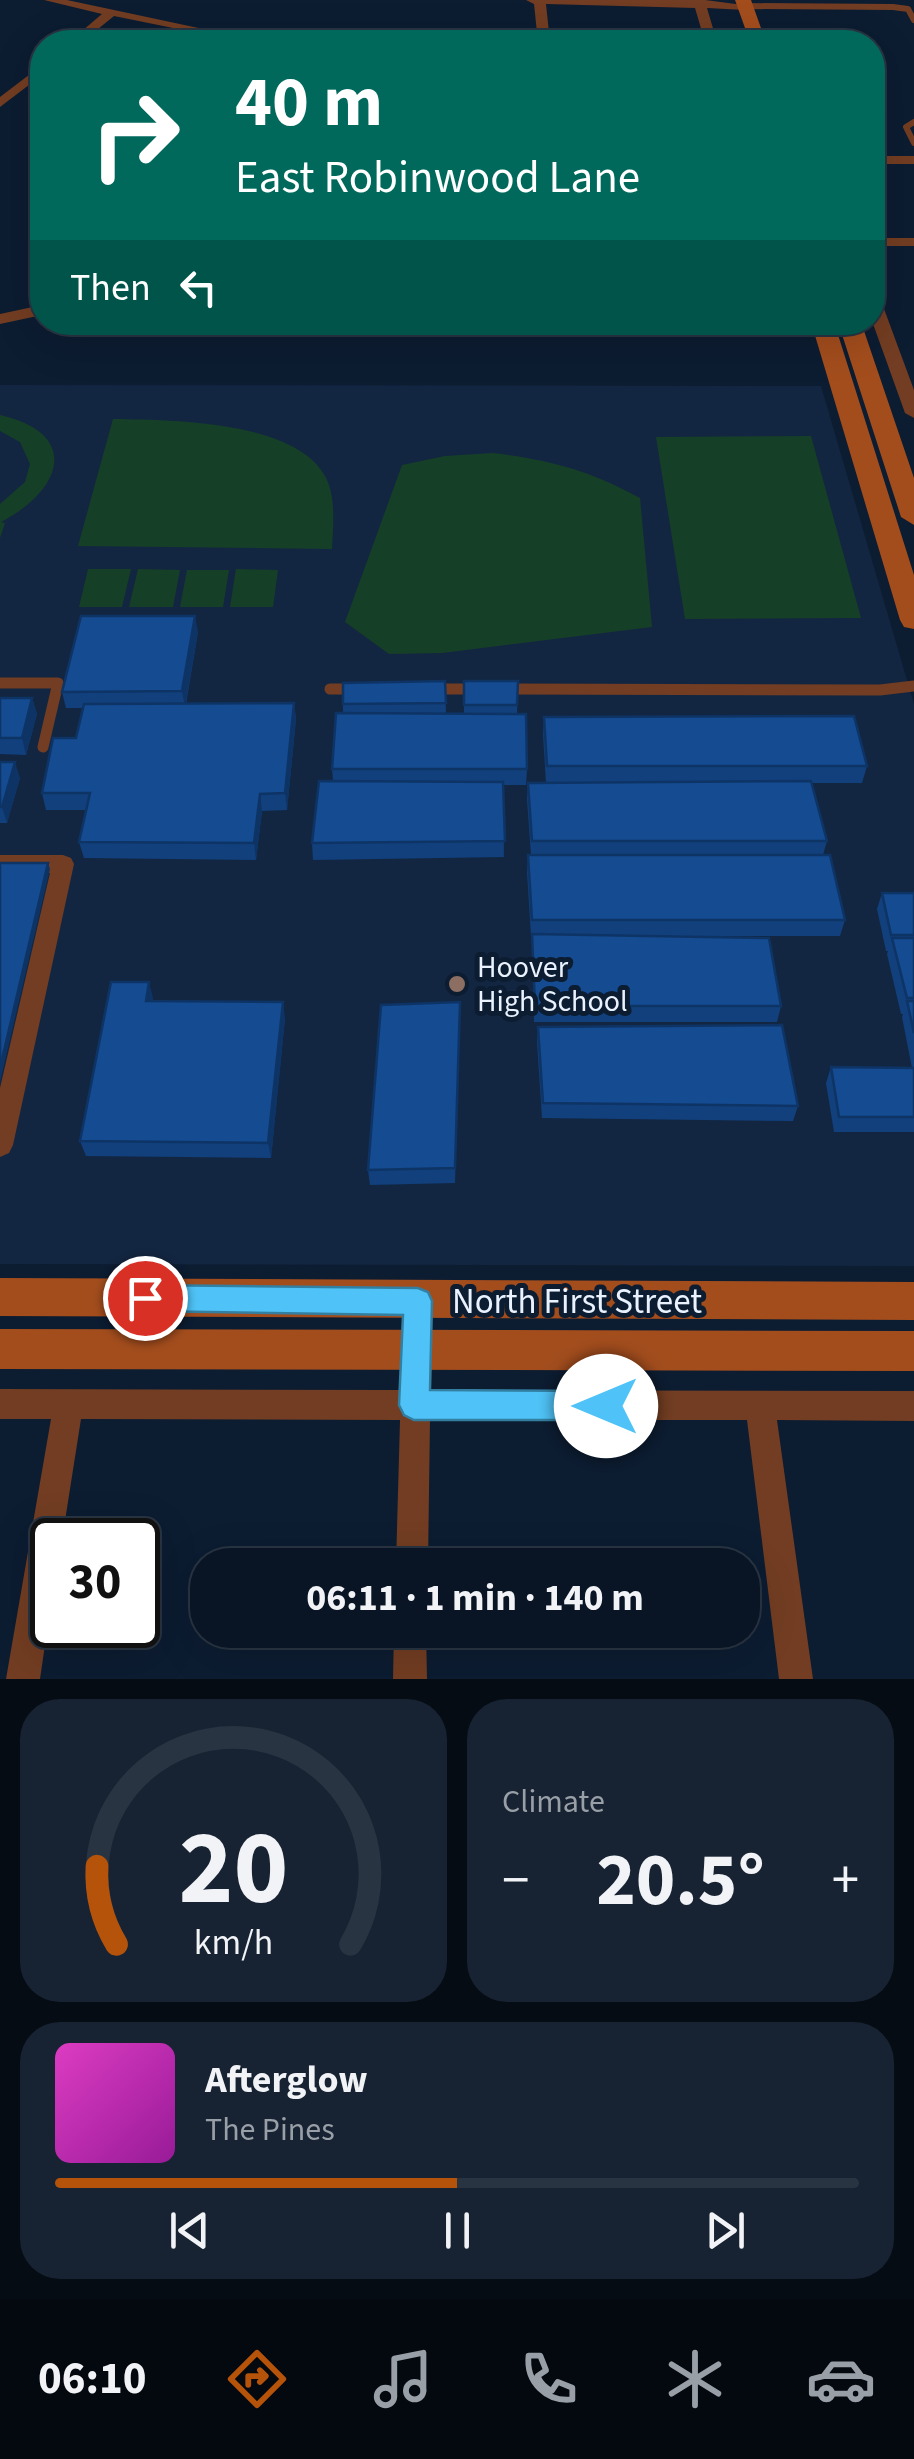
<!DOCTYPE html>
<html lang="en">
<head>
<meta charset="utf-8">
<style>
  body { margin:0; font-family:"Source Sans 3",sans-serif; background:#172232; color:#f1f3f6; height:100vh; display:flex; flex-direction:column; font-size:38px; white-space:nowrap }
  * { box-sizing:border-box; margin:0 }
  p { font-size:32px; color:#999fa7 }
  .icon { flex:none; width:55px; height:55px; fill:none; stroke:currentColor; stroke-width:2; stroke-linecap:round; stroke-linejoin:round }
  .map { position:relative; height:1679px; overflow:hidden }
  .details { display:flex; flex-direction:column; gap:20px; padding:20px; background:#050c14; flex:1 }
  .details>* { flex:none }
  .hud { position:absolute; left:30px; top:30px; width:855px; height:305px; border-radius:40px; box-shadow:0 10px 40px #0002,0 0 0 2px #293442; background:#00695c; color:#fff; overflow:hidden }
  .speed { position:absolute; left:30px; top:1518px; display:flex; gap:20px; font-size:50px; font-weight:700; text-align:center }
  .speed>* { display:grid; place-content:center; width:130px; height:130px; border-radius:50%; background:#091525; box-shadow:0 10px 40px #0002,0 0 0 2px #293442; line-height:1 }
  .speed .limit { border:5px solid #111; border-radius:15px; background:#fff; color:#111 }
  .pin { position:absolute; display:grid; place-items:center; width:85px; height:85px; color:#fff; margin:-42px; border:5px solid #fff; border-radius:50%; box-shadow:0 2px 10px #0007 }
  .me { position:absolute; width:110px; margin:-55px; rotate:270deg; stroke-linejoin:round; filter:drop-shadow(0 0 8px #0008) }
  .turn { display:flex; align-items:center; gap:35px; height:210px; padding:0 40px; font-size:45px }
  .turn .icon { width:130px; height:130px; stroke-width:2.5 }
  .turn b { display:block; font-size:70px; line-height:85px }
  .then { display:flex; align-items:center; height:95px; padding:0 40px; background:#0003; gap:20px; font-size:38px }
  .big { font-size:75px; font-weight:700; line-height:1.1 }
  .details .widget { flex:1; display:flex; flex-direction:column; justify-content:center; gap:15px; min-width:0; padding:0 35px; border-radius:40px; background:#172232 }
  .details .dial { align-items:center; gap:0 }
  .dial svg { height:260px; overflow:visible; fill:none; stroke:#293442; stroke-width:7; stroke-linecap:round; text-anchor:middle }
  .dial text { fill:#f1f3f6; stroke:none }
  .song { display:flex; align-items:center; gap:30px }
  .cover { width:120px; height:120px; border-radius:15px; background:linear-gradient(135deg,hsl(310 70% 55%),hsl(300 70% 35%)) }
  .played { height:10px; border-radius:5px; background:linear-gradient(90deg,#b45309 50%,#293442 50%) }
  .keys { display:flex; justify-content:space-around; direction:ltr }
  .heat { display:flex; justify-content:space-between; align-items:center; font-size:55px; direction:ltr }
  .details .tiles { flex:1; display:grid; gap:20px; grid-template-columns:1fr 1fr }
  .widget:last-child { grid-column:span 2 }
  .trip { position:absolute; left:190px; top:1548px; width:570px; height:100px; border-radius:40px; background:#091525; box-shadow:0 10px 40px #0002,0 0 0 2px #293442; font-weight:700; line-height:100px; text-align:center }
  .dock { display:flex; height:160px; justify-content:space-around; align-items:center; background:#04080f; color:#999fa7 }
  .dock .icon { width:70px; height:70px }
  .dock .on { color:#b45309 }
  .dock b { font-size:45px; color:#f1f3f6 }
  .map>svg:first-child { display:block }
</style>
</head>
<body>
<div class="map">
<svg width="914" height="1679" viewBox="0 0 914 1679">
  <rect width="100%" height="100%" fill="#0c1c31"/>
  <path fill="#132641" d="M0,385l821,1 93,318v562l-914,-2z"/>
  <path fill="#163f27" d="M0,415c82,19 62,75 1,107l4,1 -5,15v-34l25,-22 5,-18 -10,-22 -20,-11z
    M113,419c56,1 187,1 214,61 9,20 6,47 5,69l-254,-3z
    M811,436l50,182 -176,1 -29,-182z
    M493,453c57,7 96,17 147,45l12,129 -210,26 -53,1 -44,-32 57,-157 43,-9z
    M88,569h43l-9,38h-43z
    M138,569l42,1 -7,37h-44z
    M236,569l42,1 -5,37h-43z
    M187,570h42l-6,37h-43z"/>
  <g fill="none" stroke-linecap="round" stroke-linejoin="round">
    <path stroke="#723d22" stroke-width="6" d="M745,6l148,1 15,2 6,11
      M914,122l-8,5 8,16"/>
    <path stroke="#723d22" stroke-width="11" d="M0,683h58l-15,64
      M330,689h25
      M433,689h42
      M503,689l377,1 34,-4"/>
    <path fill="#723d22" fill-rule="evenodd" d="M44,0h23l197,42h-22l-128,-26 -32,26h-13l33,-28z
      M526,0h179l46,6 -6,4 -38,-2 10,34h-12l-10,-34 -149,-4 4,38h-12l-4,-38z
      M42,65v10l-42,32v-10z
      M872,156h42v8h-42z
      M872,238h42v8h-42z
      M872,293l8,5 34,92v28l-9,-5 -33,-92z
      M42,305v10l-42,9v-10z
      M116,322l735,2 8,5 -8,5 -681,-1z
      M0,855h63l8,3 3,6 -61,281 -4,8 -9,4v-69l50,-215h-50z
      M418,1288l10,4 4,9 -1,89 483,1v30l-137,-1 36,259h-34l-32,-259h-317l-2,145h-32l4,-145 -319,-1 -19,121h-10v57l-12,82h-34l45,-260h-51v-30l401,1 3,-89 4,-9z
      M394,1630h32l1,49h-34z"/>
    <path fill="#a34d1d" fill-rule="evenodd" d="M735,0h16l15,42h-16z
      M811,322h23l80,253v54l-10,-2 -4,-7z
      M838,322h23l53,156v47l-13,-8z
      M0,1278l914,4v38l-914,-4z
      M0,1329l914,2v40l-914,-2z"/>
  </g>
  <path fill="#11407d" d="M198,632l-12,72 108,-1 2,16 -9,91 -25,1 -6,49 -172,-2 -5,-16 7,-32h-40l-4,-17 34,-55 7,-30h-17l-4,-16z
    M445,681l1,33h18v-33h54l-1,33 10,55 -1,16h-23l1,72 -191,3 -1,-17 21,-62 -1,-12 11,-56v-9z
    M0,698h32l5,16 -11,41 -26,-1z
    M544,717l323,49 -5,17h-51l16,58 -4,14 22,65 -5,16h-230l171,70 -4,16h-243l-2,-86h-1l-4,-64 1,-17h3l-4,-56 1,-16h18l-3,-49z
    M0,762l20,16 -13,45h-7z
    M882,893h32v239h-80l-8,-49 5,-16 81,1 -10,-51 1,-3h-2l-14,-60 1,-3h-2l-9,-42z
    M153,998l-1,3 133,17 -14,140 -185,-2 -6,-15z
    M460,1002l-5,181 -85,2 -2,-15z
    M538,1027l260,79 -5,15 -251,-3 -5,-76z"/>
  <path fill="#0e3466" d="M195,616l3,16 -13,75 -3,-16z
    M32,698l5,16 -11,41 -4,-17z
    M294,703l2,16 -9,91 -2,-17z
    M15,762l5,16 -13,45 -5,-16z
    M260,794l2,17 -6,49 -2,-17z
    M48,863l2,6 -50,213v-14z
    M149,982l4,16 -3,19 -4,-16z
    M283,1002l2,16 -14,140 -3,-15z"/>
  <path fill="#144b91" stroke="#0e3466" stroke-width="2.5" d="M81,616h114l-13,75 -120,1z
    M445,681l1,22 -103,1v-21z
    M464,681h54l-1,24h-53z
    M0,698h32l-10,40h-22z
    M294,703l-9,90 -25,1 -6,49 -175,-1 11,-49h-48l11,-55h23l8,-34z
    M336,713l190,1 1,55h-195z
    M854,716l13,50h-320l-3,-49z
    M0,762h15l-13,45h-2z
    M319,781l184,1 2,59 -193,2z
    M811,781l16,60h-295l-4,-58z
    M528,855h302l15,65h-313z
    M0,863h48l-48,205z
    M882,893h32v42h-23z
    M532,934l237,4 12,68h-246z
    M892,938h22v60h-7z
    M111,982h38l-3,19 137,1 -15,141 -188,-2z
    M907,1001h7v32z
    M460,1002l-5,166 -87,2 13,-165z
    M782,1025l16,81 -255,-3 -5,-76z
    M831,1067l83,1v49h-75z"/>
  <path fill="#4fc3f7" stroke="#337fa1" stroke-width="2.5" d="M145,1285l273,3 10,4 4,9 -2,89 176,1 11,4 5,11 -5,10 -11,4h-192l-10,-5 -5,-10 4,-90 -258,-4 -10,-3 -5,-10 5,-10z"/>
  <circle fill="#8d6e63" stroke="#0c1c31" stroke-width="4" cx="457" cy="984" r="10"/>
  <g text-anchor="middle" stroke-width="10" stroke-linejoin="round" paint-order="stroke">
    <g font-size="30" fill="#e9f2fe" stroke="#0c1c31" text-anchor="start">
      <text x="477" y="977">Hoover<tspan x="477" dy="34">High School</tspan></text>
    </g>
    <g font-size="35" fill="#e9f2fe" stroke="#0c1c31">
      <text x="577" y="1313">North First Street</text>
    </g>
  </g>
</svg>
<div class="speed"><div class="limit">30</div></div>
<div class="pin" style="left:145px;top:1298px;background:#d93025"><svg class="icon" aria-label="arrive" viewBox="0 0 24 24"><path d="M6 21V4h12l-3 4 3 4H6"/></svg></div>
<svg class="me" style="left:606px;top:1406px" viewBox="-20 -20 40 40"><circle r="19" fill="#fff"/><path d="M0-13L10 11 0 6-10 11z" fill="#4fc3f7"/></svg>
<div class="trip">06:11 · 1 min · 140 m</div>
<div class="hud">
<div class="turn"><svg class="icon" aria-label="right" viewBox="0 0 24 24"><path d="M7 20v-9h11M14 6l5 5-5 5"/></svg><div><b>40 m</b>East Robinwood Lane</div></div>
<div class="then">Then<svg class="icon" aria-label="left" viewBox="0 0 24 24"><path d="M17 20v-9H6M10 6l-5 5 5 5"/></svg></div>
</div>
</div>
<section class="details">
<div class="tiles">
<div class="widget dial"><svg viewBox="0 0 100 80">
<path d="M14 69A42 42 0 1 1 86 69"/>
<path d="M14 69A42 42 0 0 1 8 45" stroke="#b45309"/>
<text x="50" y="56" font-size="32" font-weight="700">20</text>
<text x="50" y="72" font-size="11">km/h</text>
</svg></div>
<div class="widget"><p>Climate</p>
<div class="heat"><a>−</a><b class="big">20.5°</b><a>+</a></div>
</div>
<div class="widget">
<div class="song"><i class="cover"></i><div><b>Afterglow</b><p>The Pines</p></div></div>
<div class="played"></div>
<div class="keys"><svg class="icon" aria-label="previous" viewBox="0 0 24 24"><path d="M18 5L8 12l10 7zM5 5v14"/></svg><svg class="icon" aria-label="pause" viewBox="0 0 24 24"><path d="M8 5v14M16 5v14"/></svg><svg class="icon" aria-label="next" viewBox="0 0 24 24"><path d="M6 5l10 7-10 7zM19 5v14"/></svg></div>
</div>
</div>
</section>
<nav class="dock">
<b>06:10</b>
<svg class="icon on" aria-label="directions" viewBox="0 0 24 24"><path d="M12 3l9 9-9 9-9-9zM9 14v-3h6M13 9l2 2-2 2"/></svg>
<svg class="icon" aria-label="music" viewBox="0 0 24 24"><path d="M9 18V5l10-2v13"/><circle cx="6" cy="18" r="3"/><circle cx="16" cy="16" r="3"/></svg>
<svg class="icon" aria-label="phone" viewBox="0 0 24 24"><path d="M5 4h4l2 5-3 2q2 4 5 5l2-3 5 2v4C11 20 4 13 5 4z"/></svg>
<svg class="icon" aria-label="climate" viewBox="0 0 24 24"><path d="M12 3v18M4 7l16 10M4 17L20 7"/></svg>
<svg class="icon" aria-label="car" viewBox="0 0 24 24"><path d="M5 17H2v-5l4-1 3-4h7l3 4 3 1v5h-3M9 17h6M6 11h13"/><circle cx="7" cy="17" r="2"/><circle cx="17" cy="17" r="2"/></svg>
</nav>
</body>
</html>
